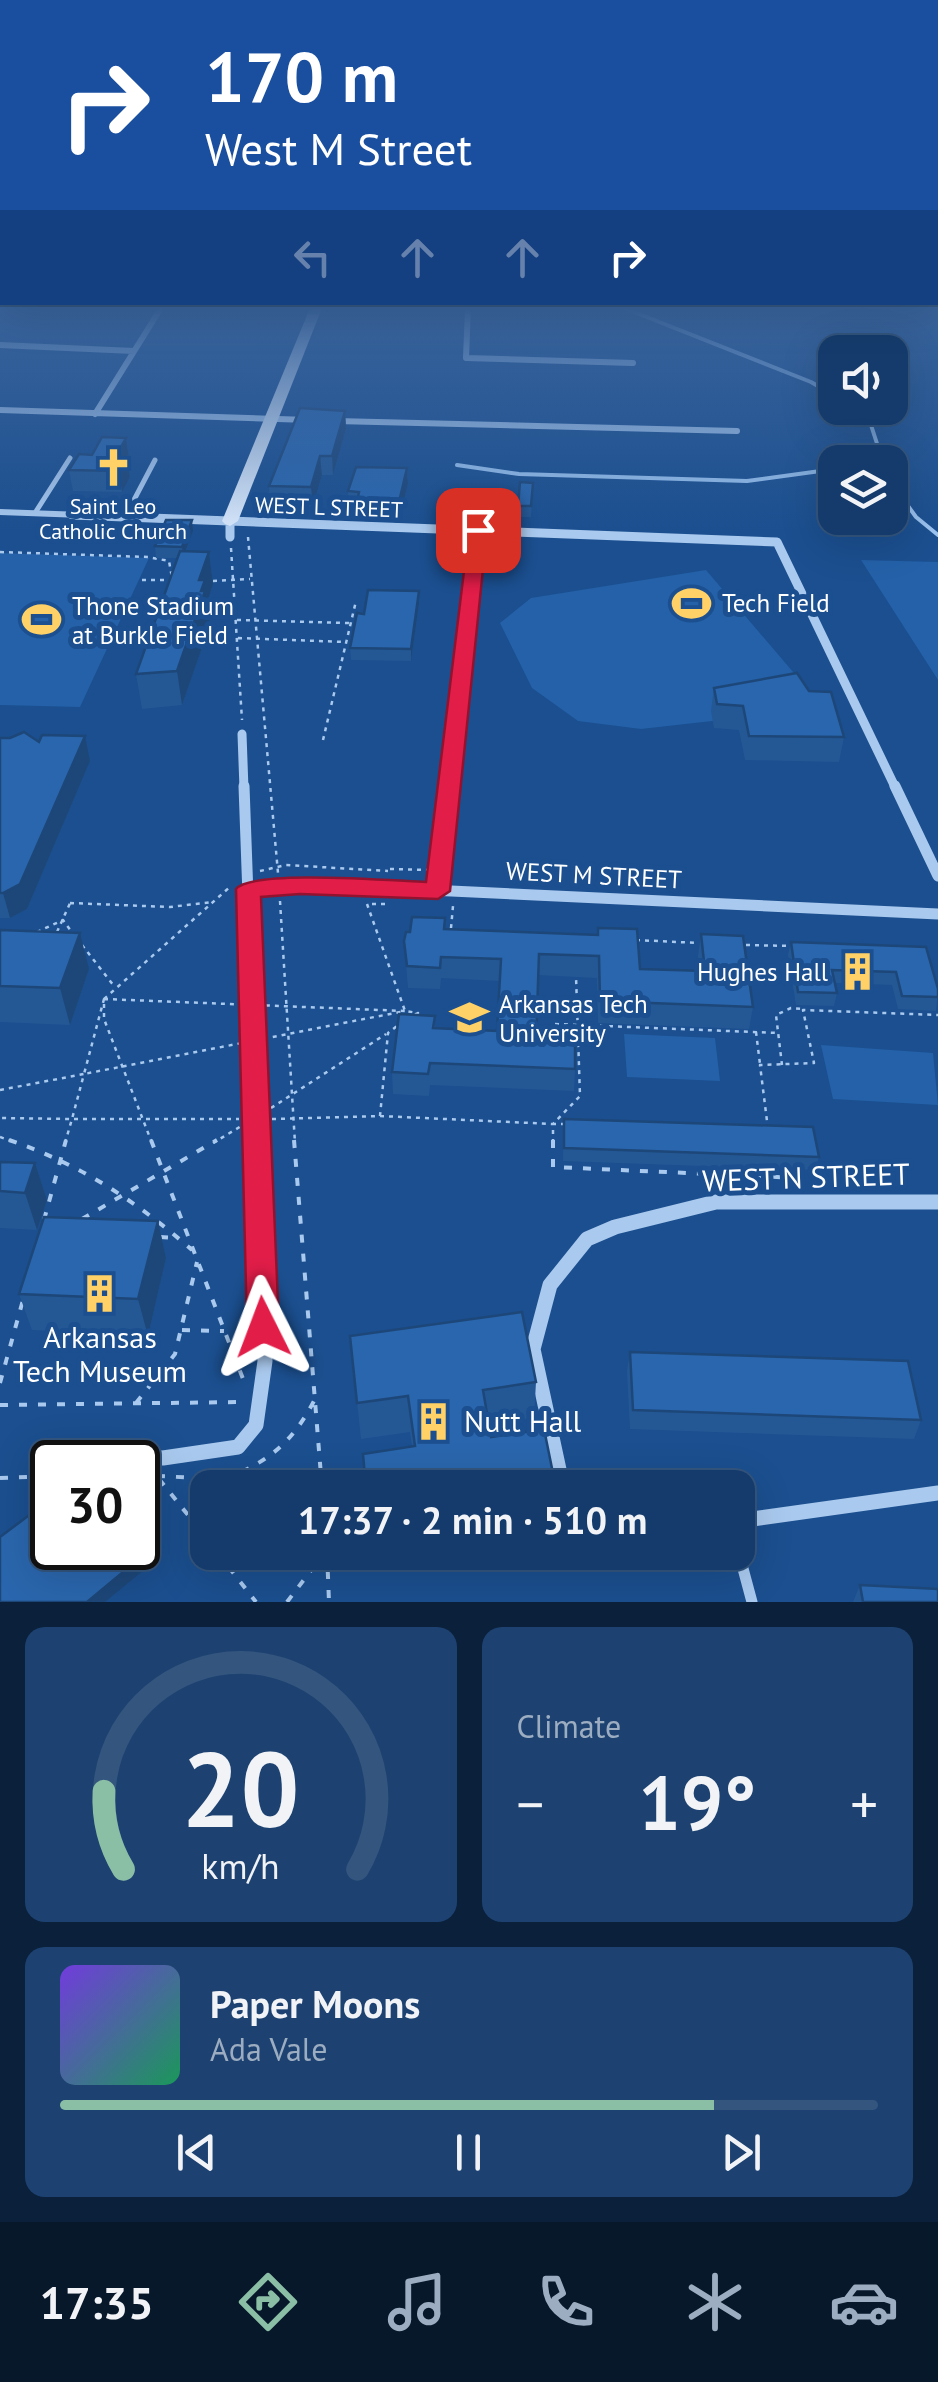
<!DOCTYPE html>
<html lang="en">
<head>
<meta charset="utf-8">
<style>
  body { margin:0; font-family:"PT Sans",sans-serif; background:#1d4271; color:#f1f3f6; height:100vh; display:flex; flex-direction:column; font-size:38px; white-space:nowrap }
  * { box-sizing:border-box; margin:0 }
  p { font-size:32px; color:#9dadc1 }
  .icon { flex:none; width:55px; height:55px; fill:none; stroke:currentColor; stroke-width:2; stroke-linecap:round; stroke-linejoin:round }
  .map { position:relative; height:1602px; overflow:hidden }
  .sheet { display:flex; flex-direction:column; gap:25px; padding:25px; background:#0b203b; flex:1 }
  .sheet>* { flex:none }
  .hud { position:absolute; left:0px; top:0px; width:940px; height:305px; box-shadow:0 10px 40px #0002,0 0 0 2px #33557e; background:#1a4fa0; color:#fff; overflow:hidden }
  .tools { position:absolute; left:818px; top:335px; display:grid; gap:20px }
  .tools a { display:grid; place-items:center; width:90px; height:90px; border-radius:20px; background:#143b6b; box-shadow:0 10px 40px #0002,0 0 0 2px #33557e; font-size:50px }
  .speed { position:absolute; left:30px; top:1440px; display:flex; gap:20px; font-size:50px; font-weight:700; text-align:center }
  .speed>* { display:grid; place-content:center; width:130px; height:130px; border-radius:50%; background:#143b6b; box-shadow:0 10px 40px #0002,0 0 0 2px #33557e; line-height:1 }
  .speed .limit { border:5px solid #111; border-radius:15px; background:#fff; color:#111 }
  .pin { position:absolute; display:grid; place-items:center; width:85px; height:85px; color:#fff; margin:-42px; border-radius:20px; box-shadow:0 5px 15px #0006 }
  .me { position:absolute; width:110px; margin:-55px; rotate:357deg; stroke-linejoin:round; filter:drop-shadow(0 0 8px #0008) }
  .turn { display:flex; align-items:center; gap:35px; height:210px; padding:0 40px; font-size:45px }
  .turn .icon { width:130px; height:130px; stroke-width:2.5 }
  .turn b { display:block; font-size:70px; line-height:85px }
  .lanes { display:flex; align-items:center; height:95px; padding:0 40px; background:#0003; justify-content:center; gap:50px; direction:ltr }
  .lanes .off { opacity:.35 }
  .big { font-size:75px; font-weight:600; line-height:1.1 }
  .sheet .widget { flex:1; display:flex; flex-direction:column; justify-content:center; gap:15px; min-width:0; padding:0 35px; border-radius:20px; background:#1d4271 }
  .sheet .dial { align-items:center; gap:0 }
  .dial svg { height:260px; overflow:visible; fill:none; stroke:#33557e; stroke-width:7; stroke-linecap:round; text-anchor:middle }
  .dial text { fill:#f1f3f6; stroke:none }
  .song { display:flex; align-items:center; gap:30px }
  .cover { width:120px; height:120px; border-radius:15px; background:linear-gradient(135deg,hsl(260 70% 55%),hsl(150 70% 35%)) }
  .played { height:10px; border-radius:5px; background:linear-gradient(90deg,#8abfa5 80%,#33557e 80%) }
  .keys { display:flex; justify-content:space-around; direction:ltr }
  .heat { display:flex; justify-content:space-between; align-items:center; font-size:55px; direction:ltr }
  .sheet .tiles { flex:1; display:grid; gap:25px; grid-template-columns:1fr 1fr }
  .widget:last-child { grid-column:span 2 }
  .trip { position:absolute; left:190px; top:1470px; width:565px; height:100px; border-radius:20px; background:#143b6b; box-shadow:0 10px 40px #0002,0 0 0 2px #33557e; font-weight:600; line-height:100px; text-align:center }
  .tabs { display:flex; height:160px; justify-content:space-around; align-items:center; background:#08182b; color:#9dadc1 }
  .tabs .icon { width:70px; height:70px }
  .tabs .current { color:#8abfa5 }
  .tabs b { font-size:45px; color:#f1f3f6 }
  .map>svg:first-child { display:block }
</style>
</head>
<body>
<div class="map">
<svg width="938" height="1602" viewBox="0 0 938 1602">
  <rect width="100%" height="100%" fill="#1b4f8f"/>
  <path fill="#2461a8" d="M0,553l149,5 -69,149 -80,-2z
    M861,560l77,2v118z
    M706,570l99,116 -75,33 -89,10 -63,-8 -46,-33 -32,-65 31,-25z
    M624,1034l91,4 5,43 -93,-4z
    M821,1045l112,8 5,52 -105,-6z"/>
  <g fill="none" stroke-linecap="round" stroke-linejoin="round">
    <path stroke="#9cc4f0" stroke-width="4" d="M624,308l187,74 24,14
      M851,408l19,14 13,40
      M457,465l62,9 228,7 88,-12
      M890,481l26,36 22,18"/>
    <path stroke="#a9c9ee" stroke-width="2.5" stroke-dasharray="4 5" stroke-linecap="butt" d="M248,537l30,336
      M231,548l11,172
      M0,552l148,5 21,4 3,17
      M142,580h29
      M213,581l37,-2
      M237,620l112,3
      M238,638l107,4
      M323,740l33,-139
      M390,869l37,1
      M260,871l26,-6 102,6
      M280,901l15,242
      M70,903l100,4 43,-5
      M385,904h-18l38,107 13,2 -6,3
      M451,928l2,-22
      M37,932l26,-12 11,15
      M57,932l14,-31
      M636,940l62,3
      M82,945l32,41
      M746,945l47,1
      M104,999l301,12 -321,63z
      M555,1024l223,9
      M756,1032l4,32
      M782,1065l-6,-50 15,-7 11,1
      M0,1090l84,-16 -12,45 -72,-1
      M271,1108l115,-74
      M380,1116l173,8 27,-28 -4,-120
      M272,1119l108,-3 8,-83 9,-7
      M768,1129l-8,-64 54,-2 -11,-53 135,5
      M0,1137l17,6
      M65,1143l7,-24h167
      M152,1143l-48,-124v-20l127,-113
      M213,1143l30,-18
      M553,1143v-19h11"/>
    <path stroke="#a9c9ee" stroke-width="4" stroke-dasharray="8 11" stroke-linecap="butt" d="M9,1140c71,24 127,61 183,110
      M151,1140l94,244
      M294,1140l28,348
      M553,1140v27l245,11
      M82,1219l135,-79
      M44,1220l22,-80
      M160,1237l17,1
      M182,1330l42,1
      M0,1383l23,-83
      M136,1403l39,-49 22,-92
      M0,1405l243,-3
      M138,1475l182,9
      M0,1478l52,-2
      M159,1479l49,61
      M224,1479c45,-17 69,-37 91,-80
      M217,1552l39,50
      M327,1552l2,50
      M287,1602l38,-50"/>
    <path stroke="#a9c9ee" stroke-width="5" d="M35,513l35,-55
      M125,517l30,-57"/>
    <path stroke="#a9c9ee" stroke-width="11" d="M738,1550l14,52"/>
    <path stroke="#a9c9ee" stroke-width="6" d="M468,308l-2,50 167,5
      M0,345l134,6
      M0,410l309,10
      M95,414l66,-106
      M336,421l401,10
      M0,512l137,5"/>
    <path stroke="#a9c9ee" stroke-width="9" d="M72,515l705,27 119,247
      M230,521v16
      M242,734l2,55
      M449,789l29,-259"/>
    <path stroke="#a9c9ee" stroke-width="11" d="M244,786l13,357
      M895,786l43,90
      M248,889l52,-4 87,3 551,26
      M438,891l12,-105"/>
    <path stroke="#a9c9ee" stroke-width="15" d="M95,1455l68,3 75,-11 18,-22 9,-64 -8,-221
      M563,1488l-30,-139 17,-64 37,-46 28,-12 101,-25h222
      M738,1521l200,-28"/>
    <path fill="#d6e6fa" fill-rule="evenodd" d="M310,308h12l-84,213 -8,5 -5,-2 -3,-3z"/>
  </g>
  <path fill="#245895" d="M345,411l1,18 -13,46h-11l-9,31 -43,-1 -1,-19z
    M126,438l3,20 -2,4 3,15 -8,15 -49,-1 -4,-21 23,-15z
    M407,468l1,16 -9,35 -41,-2 -1,-9h-8l-1,-17z
    M520,482l13,1 -2,34h-13z
    M193,531l-7,20 23,1 4,32 -5,16 2,25 -28,80 -40,4 -6,-35 42,-116h-22l-1,-12z
    M419,591v12l-8,58 -60,-1 -1,-12 14,-34z
    M714,688l95,3 35,46 -5,25 -94,-2 -6,-30 -25,-2 -3,-17z
    M0,738l39,4 51,19 -63,148 -17,9h-10z
    M445,918v11l152,6 1,-7 42,41 59,2 -1,-15 3,-22 52,73 -4,22 -151,-6 -1,-45 -59,-3 -2,67 39,27 -1,22 -144,-6 -1,11 -36,-2 -1,-22 43,-56v12l62,3 3,-50 -59,-3 -1,11 -32,-1 -4,-47 6,-9z
    M0,930l89,39 -19,56 -70,-3z
    M791,942l135,5 12,42 -2,22 -38,-2 -6,-24 -57,-2 2,10 -3,13 -38,-1 -8,-50z
    M564,1119l255,38 -4,13 -252,-9z
    M0,1162l35,1 12,37 -10,30 -37,-2z
    M158,1221l8,37 -18,78 -116,-6 -13,-36z
    M350,1336l186,46 -2,36 -45,6 2,13 -79,9 -2,-14 -49,7z
    M630,1352l291,68 -7,19 -284,-10 -3,-58z
    M372,1552h91l-89,15z
    M860,1585l78,17h-85z"/>
  <path fill="#1d4779" d="M345,411l1,18 -13,46 -1,-19z
    M126,438l3,20 -2,4 3,15 -8,15 -6,-36z
    M320,456l2,19 -9,31 -2,-19z
    M407,468l1,16 -9,35v-17z
    M192,520l1,11 -10,27 -1,-11z
    M209,552l4,32 -5,16 2,25 -28,80 -5,-34 22,-91z
    M419,591v12l-8,58v-12z
    M85,736l5,25 -63,148 -17,9 -7,-25z
    M80,933l9,36 -19,56 -10,-37z
    M35,1163l12,37 -10,30 -12,-37z
    M158,1221l8,37 -18,78 -10,-37z
    M140,1558l4,12 -39,32h-18z"/>
  <path fill="#2a66ad" stroke="#1d4779" stroke-width="2.5" d="M300,408l45,3 -13,45h-12l-9,31 -42,-1z
    M102,437l24,1 -10,18h10l-8,15 -49,-1 10,-16 13,1z
    M356,467l51,1 -8,34 -42,-1 2,-9 -11,-1z
    M520,482l13,1 -2,23h-13z
    M166,520h26l-10,27 -27,-1z
    M180,551l29,1 -10,28h6l-4,11h4l-28,80 -41,3z
    M368,590l51,1 -8,58 -61,-1 7,-35 7,1z
    M797,673l12,18 22,1 13,45 -95,-1 -6,-30 -26,-2 -3,-16z
    M24,732l15,10 3,-7 43,1 -65,148 -17,9h-3v-155h10z
    M412,917l33,1 -1,11 154,6v-7l39,1 3,40 65,2 -4,-37 42,2 10,71 -153,-6 -1,-45 -60,-2 -3,88 39,1v26l-145,-6 -2,11 -36,-2 7,-58 36,2 -2,12 64,3 4,-72 -60,-2 -1,11 -33,-2 -3,-25 2,-9h4z
    M0,930l80,3 -20,55 -60,-2z
    M791,942l135,5 12,42v8l-36,-1 -6,-24 -64,-2 5,23 -39,-1z
    M564,1119l249,8 6,30 -255,-9z
    M0,1162l35,1 -10,30 -25,-2z
    M44,1217l114,4 -20,78 -119,-5z
    M522,1312l14,70 -53,8 8,47 53,-8 12,59h-190l-3,-34 52,-8 -7,-50 -51,7 -7,-67z
    M630,1352l278,9 13,59 -288,-10z
    M52,1498v50h80l8,10 -53,44h-87v-65z
    M860,1585l78,4v13h-75z"/>
  <linearGradient id="sky" x2="0" y2="1"><stop stop-color="#0f2b4f"/><stop offset="0.58" stop-color="#39639b"/><stop offset="1" stop-color="#39639b" stop-opacity="0"/></linearGradient>
  <rect width="938" height="532" fill="url(#sky)"/>
  <path fill="#e11d48" stroke="#92132f" stroke-width="2.5" d="M478,525l9,5 -37,361 -12,8 -138,-5 -39,3 18,430 -4,10 -12,5 -12,-5 -4,-10 -11,-438c16,-20 159,-8 190,-7l43,-352z"/>
  <defs>
    <symbol id="church-bare" viewBox="-9 -9 18 18"><path d="M-1.2-6h2.4v3.5h3.3v2.4h-3.3V6h-2.4V-.1h-3.3v-2.4h3.3Z" fill="#ffd166" stroke="#1b4f8f" stroke-width="2.5" paint-order="stroke"/></symbol>
    <symbol id="stadium-bare" viewBox="-9 -9 18 18"><path d="M0-5a6.5 5 0 1 0 0 10a6.5 5 0 1 0 0-10ZM-3.5-1.8h7v3.6h-7Z" fill="#ffd166" stroke="#1b4f8f" stroke-width="2.5" paint-order="stroke"/></symbol>
    <symbol id="building-bare" viewBox="-9 -9 18 18"><path d="M-4-6H4V6H1V3H-1V6H-4ZM-2.5-4.3h1.7v1.8h-1.7ZM.8-4.3h1.7v1.8H.8ZM-2.5-1h1.7V.8h-1.7ZM.8-1h1.7V.8H.8Z" fill="#ffd166" stroke="#1b4f8f" stroke-width="2.5" paint-order="stroke"/></symbol>
    <symbol id="university-bare" viewBox="-9 -9 18 18"><path d="M0-5L7-2L0 1L-7-2ZM-4 1L0 2.5L4 1V4Q0 6-4 4Z" fill="#ffd166" stroke="#1b4f8f" stroke-width="2.5" paint-order="stroke"/></symbol>
  </defs>
  <g fill-rule="evenodd">
    <use href="#church-bare" x="86" y="440" width="55" height="55"/>
    <use href="#stadium-bare" x="664" y="576" width="55" height="55"/>
    <use href="#stadium-bare" x="14" y="592" width="55" height="55"/>
    <use href="#building-bare" x="830" y="944" width="55" height="55"/>
    <use href="#university-bare" x="442" y="990" width="55" height="55"/>
    <use href="#building-bare" x="72" y="1266" width="55" height="55"/>
    <use href="#building-bare" x="406" y="1394" width="55" height="55"/>
  </g>
  <g text-anchor="middle" stroke-width="10" stroke-linejoin="round" paint-order="stroke">
    <g font-size="22" fill="#fff" stroke="#1b4f8f">
      <text x="113" y="514">Saint Leo<tspan x="113" dy="25">Catholic Church</tspan></text>
    </g>
    <g font-size="22" fill="#fff" stroke="#1b4f8f">
      <text transform="translate(329 507) rotate(2)" y="8">WEST L STREET</text>
    </g>
    <g font-size="25" fill="#fff" stroke="#1b4f8f" text-anchor="start">
      <text x="722" y="612">Tech Field</text>
      <text x="72" y="615">Thone Stadium<tspan x="72" dy="29">at Burkle Field</tspan></text>
      <text x="828" y="981" text-anchor="end">Hughes Hall</text>
      <text x="499" y="1013">Arkansas Tech<tspan x="499" dy="29">University</tspan></text>
    </g>
    <g font-size="25" fill="#fff" stroke="#1b4f8f">
      <text transform="translate(594 875) rotate(3)" y="9">WEST M STREET</text>
    </g>
    <g font-size="30" fill="#fff" stroke="#1b4f8f">
      <text transform="translate(806 1178) rotate(-2)" y="10">WEST N STREET</text>
    </g>
    <g font-size="30" fill="#fff" stroke="#1b4f8f">
      <text x="100" y="1348">Arkansas<tspan x="100" dy="34">Tech Museum</tspan></text>
      <text x="464" y="1432" text-anchor="start">Nutt Hall</text>
    </g>
  </g>
</svg>
<div class="tools">
<a><svg class="icon" aria-label="sound" viewBox="0 0 24 24"><path d="M4 9h4l5-4v14l-5-4H4zM17 9q2 3 0 6"/></svg></a>
<a><svg class="icon" aria-label="layers" viewBox="0 0 24 24"><path d="M12 4l9 5-9 5-9-5zM3 14l9 5 9-5"/></svg></a>
</div>
<div class="speed"><div class="limit">30</div></div>
<div class="pin" style="left:478px;top:530px;background:#d93025"><svg class="icon" aria-label="arrive" viewBox="0 0 24 24"><path d="M6 21V4h12l-3 4 3 4H6"/></svg></div>
<svg class="me" style="left:263px;top:1327px" viewBox="-20 -20 40 40"><path d="M0-17L14 15 0 8-14 15z" fill="#e11d48" stroke="#fff" stroke-width="4"/></svg>
<div class="trip">17:37 · 2 min · 510 m</div>
<div class="hud">
<div class="turn"><svg class="icon" aria-label="right" viewBox="0 0 24 24"><path d="M7 20v-9h11M14 6l5 5-5 5"/></svg><div><b>170 m</b>West M Street</div></div>
<div class="lanes"><svg class="icon off" aria-label="left" viewBox="0 0 24 24"><path d="M17 20v-9H6M10 6l-5 5 5 5"/></svg><svg class="icon off" aria-label="ahead" viewBox="0 0 24 24"><path d="M12 20V5M6 11l6-6 6 6"/></svg><svg class="icon off" aria-label="ahead" viewBox="0 0 24 24"><path d="M12 20V5M6 11l6-6 6 6"/></svg><svg class="icon" aria-label="right" viewBox="0 0 24 24"><path d="M7 20v-9h11M14 6l5 5-5 5"/></svg></div>
</div>
</div>
<section class="sheet">
<div class="tiles">
<div class="widget dial"><svg viewBox="0 0 100 80">
<path d="M14 69A42 42 0 1 1 86 69"/>
<path d="M14 69A42 42 0 0 1 8 45" stroke="#8abfa5"/>
<text x="50" y="56" font-size="32" font-weight="700">20</text>
<text x="50" y="72" font-size="11">km/h</text>
</svg></div>
<div class="widget"><p>Climate</p>
<div class="heat"><a>−</a><b class="big">19°</b><a>+</a></div>
</div>
<div class="widget">
<div class="song"><i class="cover"></i><div><b>Paper Moons</b><p>Ada Vale</p></div></div>
<div class="played"></div>
<div class="keys"><svg class="icon" aria-label="previous" viewBox="0 0 24 24"><path d="M18 5L8 12l10 7zM5 5v14"/></svg><svg class="icon" aria-label="pause" viewBox="0 0 24 24"><path d="M8 5v14M16 5v14"/></svg><svg class="icon" aria-label="next" viewBox="0 0 24 24"><path d="M6 5l10 7-10 7zM19 5v14"/></svg></div>
</div>
</div>
</section>
<nav class="tabs">
<b>17:35</b>
<svg class="icon current" aria-label="directions" viewBox="0 0 24 24"><path d="M12 3l9 9-9 9-9-9zM9 14v-3h6M13 9l2 2-2 2"/></svg>
<svg class="icon" aria-label="music" viewBox="0 0 24 24"><path d="M9 18V5l10-2v13"/><circle cx="6" cy="18" r="3"/><circle cx="16" cy="16" r="3"/></svg>
<svg class="icon" aria-label="phone" viewBox="0 0 24 24"><path d="M5 4h4l2 5-3 2q2 4 5 5l2-3 5 2v4C11 20 4 13 5 4z"/></svg>
<svg class="icon" aria-label="climate" viewBox="0 0 24 24"><path d="M12 3v18M4 7l16 10M4 17L20 7"/></svg>
<svg class="icon" aria-label="car" viewBox="0 0 24 24"><path d="M5 17H2v-5l4-1 3-4h7l3 4 3 1v5h-3M9 17h6M6 11h13"/><circle cx="7" cy="17" r="2"/><circle cx="17" cy="17" r="2"/></svg>
</nav>
</body>
</html>
